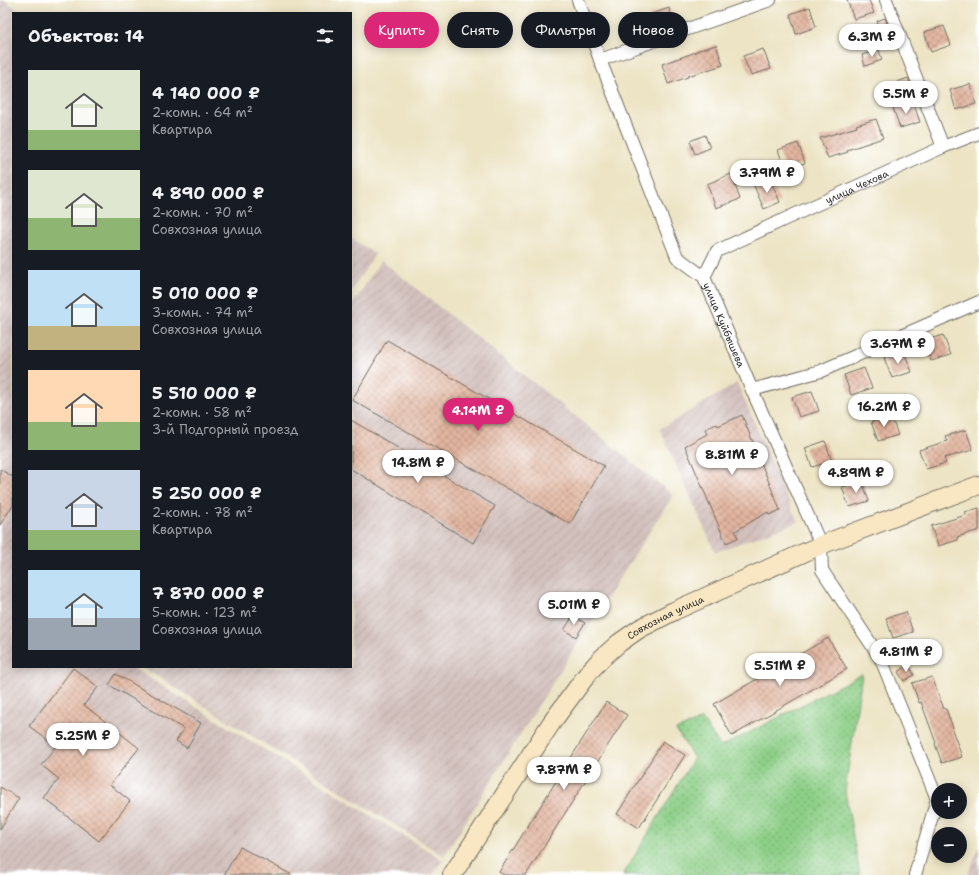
<!DOCTYPE html>
<html lang="ru">
<meta charset="utf-8">
<style>
body{margin:0;font-family:"Shantell Sans",sans-serif;background:#242831;color:#f1f3f6;height:100vh;display:flex;flex-direction:column;font-size:15px;white-space:nowrap}
*{box-sizing:border-box;margin:0}
p{font-size:13px;color:#9ea1a6}
.icon{flex:none;width:22px;height:22px;fill:none;stroke:currentColor;stroke-width:2;stroke-linecap:round;stroke-linejoin:round}
.map{position:relative;flex:1;overflow:hidden}
.drawer{position:absolute;left:12px;top:12px;width:340px;height:656px;display:flex;flex-direction:column;background:#171b24;border-radius:0px;box-shadow:0 2px 10px #0003}
.drawer>*{flex:none}
.hud{position:absolute;left:364px;top:12px;width:380px;height:36px;display:flex;gap:8px}
.tools{position:absolute;left:931px;top:783px;display:grid;gap:8px}
.tools a{display:grid;place-items:center;width:36px;height:36px;border-radius:50%;background:#171b24;box-shadow:0 2px 10px #0003;font-size:20px}
.price{position:absolute;translate:-50% -34px;padding:0 9px;border-radius:14px;background:#fff;color:#222;font-size:13px;line-height:26px;filter:drop-shadow(0 1px 2px #0008)}
.price::after{content:'';position:absolute;left:50%;top:24px;width:12px;height:9px;margin-left:-6px;background:inherit;clip-path:polygon(0 0,100% 0,50% 100%)}
.price.active{background:#db2777;color:#fff}
ul{padding:0;list-style:none}
li{display:flex;align-items:center;gap:12px;height:100px;padding:0 16px}
li span{display:grid;place-items:center;flex:none;width:112px;height:80px;border-radius:0px;color:#555}
li>.icon{margin-inline-start:auto}
span .icon{width:48px;height:48px;fill:#fffc;stroke-width:1}
li b{font-size:17px}
h2{display:flex;justify-content:space-between;align-items:center;height:48px;padding:0 16px;font-size:17px}
.tag{padding:0 14px;border-radius:18px;background:#171b24;box-shadow:0 2px 10px #0003;font-size:14px;line-height:36px}
.tag.active{background:#db2777;color:#fff}
.map>svg:first-child{display:block}
.industrial{fill:url(#industrial-furrows)}
.grass{fill:url(#grass-dots);stroke:#5c7d59}
.building{fill:url(#building-cross-hatch)}
.lines{fill:none;stroke-linecap:round;stroke-linejoin:round}
.street-casing{stroke:#6f6c61;stroke-width:14}
.secondary-casing{stroke:#6f6c61;stroke-width:20}
.street{stroke:#fff;stroke-width:12}
.secondary{stroke:#f9e7c3;stroke-width:18}
.labels{text-anchor:middle;dominant-baseline:central;stroke-width:3;stroke-linejoin:round;paint-order:stroke}
.street-label{font-size:10px;fill:#2b2b2b;stroke:#fff}
</style>
<div class="map">
<svg width="979" height="875" viewBox="0 0 979 875">
<defs>
<pattern id="industrial-furrows" width="10" height="10" patternUnits="userSpaceOnUse"><rect width="10" height="10" fill="#d1c0bc"/><path d="M-1 1l2-2M0 10L10 0M9 11l2-2" fill="none" stroke="#b4a5a2"/></pattern>
<pattern id="grass-dots" width="8" height="8" patternUnits="userSpaceOnUse"><rect width="8" height="8" fill="#8dcf87"/><path d="M2 2h.1M6 6h.1" fill="none" stroke="#73a86f" stroke-width="1.8" stroke-linecap="round"/></pattern>
<pattern id="building-cross-hatch" width="8" height="8" patternUnits="userSpaceOnUse"><rect width="8" height="8" fill="#e2b59f"/><path d="M0 0l8 8M0 8l8-8" fill="none" stroke="#b79382"/></pattern>
</defs>
<rect width="100%" height="100%" fill="#fff"/>
<filter id="ink" filterUnits="userSpaceOnUse"><feTurbulence type="fractalNoise" baseFrequency=".025" numOctaves="2"/><feDisplacementMap in="SourceGraphic" scale="8" xChannelSelector="R" yChannelSelector="G"/><feConvolveMatrix kernelMatrix="1 2 1 2 8 2 1 2 1" color-interpolation-filters="sRGB"/></filter>
<filter id="wash" filterUnits="userSpaceOnUse"><feTurbulence type="fractalNoise" baseFrequency=".012" numOctaves="4" result="noise"/><feDisplacementMap in="SourceGraphic" scale="16" xChannelSelector="R" yChannelSelector="G"/><feGaussianBlur stdDeviation="0.9" result="paint"/><feColorMatrix in="noise" values="0 0 0 0 0 0 0 0 0 0 0 0 0 0 0 0 0 1.4 0 .05"/><feComposite in="paint" operator="in"/></filter>
<g filter="url(#wash)">
<rect width="100%" height="100%" fill="#ede4c5"/>
<path class="industrial" d="M 0,0 L 4,0 L 23,13 L 13,13 L 13,667 L 131,667 L 443,860 L 433,875 L 0,875 Z
M 351,238 L 375,254 L 351,291 Z
M 381,260 L 673,495 L 567,660 L 444,856 L 142,667 L 351,667 L 351,307 Z
M 737,383 L 798,522 L 715,552 L 660,429 Z
M 979,846 L 979,875 L 968,875 Z"/>
<path class="grass" d="M 862,674 L 845,791 L 860,875 L 623,875 L 694,758 L 676,730 L 702,719 L 721,747 Z"/>
<g id="blocks">
<path class="building" d="M 847,0 L 869,0 L 874,13 L 854,19 Z
M 810,7 L 816,27 L 796,34 L 790,14 Z
M 669,8 L 675,26 L 655,33 L 649,15 Z
M 885,18 L 892,36 L 885,39 L 877,21 Z
M 944,26 L 951,45 L 931,52 L 924,32 Z
M 716,45 L 723,65 L 688,76 L 688,77 L 668,84 L 662,64 L 696,52 L 696,51 Z
M 763,49 L 771,69 L 751,75 L 743,56 Z
M 879,50 L 882,60 L 865,66 L 862,55 Z
M 908,78 L 915,95 L 903,99 L 897,82 Z
M 970,84 L 976,104 L 956,110 L 950,90 Z
M 913,102 L 920,122 L 900,128 L 893,108 Z
M 876,119 L 883,138 L 847,150 L 848,152 L 828,158 L 820,138 L 857,127 L 856,125 Z
M 705,135 L 710,148 L 695,154 L 690,141 Z
M 798,143 L 805,163 L 785,169 L 778,150 Z
M 731,174 L 740,199 L 716,208 L 707,184 Z
M 770,179 L 780,202 L 764,209 L 754,186 Z
M 943,335 L 951,355 L 931,361 L 923,341 Z
M 387,340 L 604,466 L 570,524 L 352,400 Z
M 904,352 L 912,372 L 892,378 L 884,358 Z
M 864,368 L 872,388 L 851,395 L 844,375 Z
M 812,391 L 819,411 L 799,417 L 792,397 Z
M 742,415 L 780,510 L 769,515 L 768,512 L 735,531 L 738,538 L 726,543 L 685,446 L 707,434 L 705,429 L 717,424 L 718,426 Z
M 891,416 L 898,435 L 878,441 L 871,422 Z
M 351,420 L 495,506 L 473,543 L 351,469 Z
M 966,430 L 973,450 L 944,458 L 946,463 L 926,469 L 919,450 L 947,441 L 945,436 Z
M 825,441 L 832,461 L 812,467 L 805,448 Z
M 0,469 L 13,477 L 13,505 L 0,525 Z
M 862,481 L 869,501 L 849,507 L 842,487 Z
M 979,508 L 979,530 L 957,537 L 958,540 L 938,546 L 931,526 L 966,515 L 965,512 Z
M 906,612 L 913,632 L 893,638 L 886,618 Z
M 573,616 L 585,623 L 576,637 L 564,630 Z
M 828,638 L 847,669 L 732,736 L 714,704 Z
M 909,665 L 914,675 L 904,681 L 898,672 Z
M 73,668 L 98,687 L 84,705 L 139,748 L 110,785 L 130,801 L 99,841 L 44,798 L 59,779 L 41,765 L 56,746 L 29,726 Z
M 116,674 L 201,723 L 187,748 L 176,741 L 184,729 L 109,685 Z
M 932,677 L 944,709 L 946,709 L 953,728 L 952,729 L 962,757 L 942,763 L 935,744 L 936,743 L 921,702 L 919,703 L 912,683 Z
M 606,702 L 627,715 L 526,875 L 504,875 L 499,872 Z
M 663,741 L 685,755 L 639,828 L 617,814 Z
M 0,787 L 19,798 L 0,829 Z
M 240,847 L 292,875 L 224,875 Z"/>
</g>
</g>
<g filter="url(#ink)">
<use href="#blocks" fill-opacity="0" stroke="#6f6c61" stroke-width="1"/>
<g class="lines">
<g class="street-casing">
<g id="street">
<path id="s1" d="M 578,0 L 600,60 L 677,257 L 704,277 L 752,390 L 821,545 L 822,570 L 881,659 L 937,799 L 915,875"/>
<path d="M 886,0 L 943,147"/>
<path d="M 600,60 L 770,0"/>
<path id="s2" d="M 704,277 L 717,251 L 783,220 L 943,147 L 979,133"/>
<path d="M 752,390 L 821,371 L 979,302"/>
</g>
</g>
<g class="secondary-casing">
<g id="secondary">
<path id="s3" d="M 452,875 L 552,722 L 589,672 L 602,658 L 619,643 L 639,629 L 674,611 L 821,545 L 979,485"/>
</g>
</g>
<use href="#street" class="street"/>
<use href="#secondary" class="secondary"/>
</g>
</g>
<g class="labels">
<g class="street-label">
<text stroke="none"><textPath href="#s2" startOffset="183">улица Чехова</textPath></text>
<text stroke="none"><textPath href="#s1" startOffset="361">улица Куйбышева</textPath></text>
<text stroke="none"><textPath href="#s3" startOffset="340">Совхозная улица</textPath></text>
</g>
</g>
</svg>
<div class="tools">
<a>+</a>
<a>−</a>
</div>
<b class="price" style="left:872px;top:58px">6.3M ₽</b>
<b class="price" style="left:906px;top:115px">5.5M ₽</b>
<b class="price" style="left:767px;top:194px">3.79M ₽</b>
<b class="price" style="left:898px;top:365px">3.67M ₽</b>
<b class="price" style="left:884px;top:428px">16.2M ₽</b>
<b class="price active" style="left:478px;top:432px">4.14M ₽</b>
<b class="price" style="left:732px;top:476px">8.81M ₽</b>
<b class="price" style="left:418px;top:484px">14.8M ₽</b>
<b class="price" style="left:856px;top:494px">4.89M ₽</b>
<b class="price" style="left:574px;top:626px">5.01M ₽</b>
<b class="price" style="left:906px;top:673px">4.81M ₽</b>
<b class="price" style="left:780px;top:687px">5.51M ₽</b>
<b class="price" style="left:83px;top:757px">5.25M ₽</b>
<b class="price" style="left:564px;top:791px">7.87M ₽</b>
<div class="hud">
<a class="tag active">Купить</a>
<a class="tag">Снять</a>
<a class="tag">Фильтры</a>
<a class="tag">Новое</a>
</div>
<section class="drawer">
<h2>Объектов: 14<svg class="icon" aria-label="filters" viewBox="0 0 24 24"><path d="M4 7h16M4 17h16"/><circle cx="9" cy="7" r="2"/><circle cx="15" cy="17" r="2"/></svg></h2>
<ul>
<li><span style="background:linear-gradient(#dfe7d0 75%,#8fb573 0)"><svg class="icon" aria-label="home" viewBox="0 0 24 24"><path d="M3 11l9-7 9 7M6 9v11h12V9"/></svg></span><div><b>4 140 000 ₽</b><p>2-комн. · 64 m²</p><p>Квартира</p></div></li>
<li><span style="background:linear-gradient(#dfe7d0 60%,#8fb573 0)"><svg class="icon" aria-label="home" viewBox="0 0 24 24"><path d="M3 11l9-7 9 7M6 9v11h12V9"/></svg></span><div><b>4 890 000 ₽</b><p>2-комн. · 70 m²</p><p>Совхозная улица</p></div></li>
<li><span style="background:linear-gradient(#bfe0f5 70%,#c2b280 0)"><svg class="icon" aria-label="home" viewBox="0 0 24 24"><path d="M3 11l9-7 9 7M6 9v11h12V9"/></svg></span><div><b>5 010 000 ₽</b><p>3-комн. · 74 m²</p><p>Совхозная улица</p></div></li>
<li><span style="background:linear-gradient(#ffd9b3 65%,#8fb573 0)"><svg class="icon" aria-label="home" viewBox="0 0 24 24"><path d="M3 11l9-7 9 7M6 9v11h12V9"/></svg></span><div><b>5 510 000 ₽</b><p>2-комн. · 58 m²</p><p>3-й Подгорный проезд</p></div></li>
<li><span style="background:linear-gradient(#c9d6e8 75%,#8fb573 0)"><svg class="icon" aria-label="home" viewBox="0 0 24 24"><path d="M3 11l9-7 9 7M6 9v11h12V9"/></svg></span><div><b>5 250 000 ₽</b><p>2-комн. · 78 m²</p><p>Квартира</p></div></li>
<li><span style="background:linear-gradient(#bfe0f5 60%,#9aa5b1 0)"><svg class="icon" aria-label="home" viewBox="0 0 24 24"><path d="M3 11l9-7 9 7M6 9v11h12V9"/></svg></span><div><b>7 870 000 ₽</b><p>5-комн. · 123 m²</p><p>Совхозная улица</p></div></li>
</ul>
</section>
</div>
